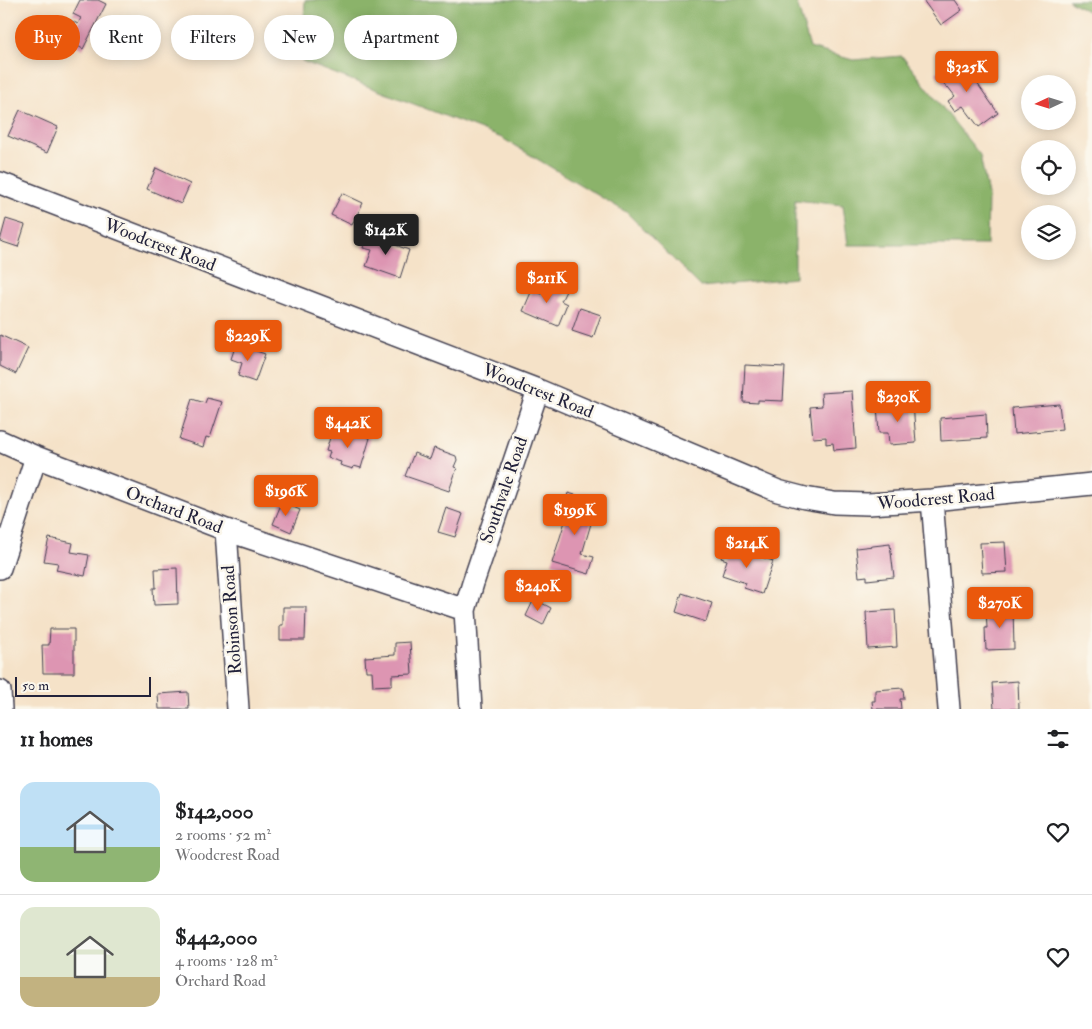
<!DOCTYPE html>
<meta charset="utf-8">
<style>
body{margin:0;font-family:"IM FELL Double Pica",serif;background:#f2f2f2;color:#202124;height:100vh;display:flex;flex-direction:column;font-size:19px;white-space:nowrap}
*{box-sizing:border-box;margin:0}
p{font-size:16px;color:#757577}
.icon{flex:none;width:28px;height:28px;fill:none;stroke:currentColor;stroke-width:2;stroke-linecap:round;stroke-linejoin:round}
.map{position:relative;height:709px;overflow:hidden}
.drawer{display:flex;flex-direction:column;background:#fff;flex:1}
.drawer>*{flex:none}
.guide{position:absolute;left:15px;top:15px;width:500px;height:45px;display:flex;gap:10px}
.needle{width:32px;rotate:266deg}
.controls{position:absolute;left:1021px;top:75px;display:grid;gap:10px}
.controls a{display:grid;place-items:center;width:55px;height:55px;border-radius:50%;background:#fff;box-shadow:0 2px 12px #0003;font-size:25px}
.scale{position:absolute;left:15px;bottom:12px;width:136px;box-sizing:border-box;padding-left:5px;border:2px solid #22223b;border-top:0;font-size:14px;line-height:18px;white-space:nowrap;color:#22223b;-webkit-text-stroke:4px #fbf7ec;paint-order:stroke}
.price{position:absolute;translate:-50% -42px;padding:0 11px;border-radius:5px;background:#ea580c;color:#fff;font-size:16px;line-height:32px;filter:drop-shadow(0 1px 2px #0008)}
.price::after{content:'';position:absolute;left:50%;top:30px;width:15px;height:11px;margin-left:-8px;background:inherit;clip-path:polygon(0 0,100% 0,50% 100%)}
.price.on{background:#222;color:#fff}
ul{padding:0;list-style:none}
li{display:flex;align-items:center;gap:15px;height:125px;padding:0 20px}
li+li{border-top:1px solid #e0e0e0}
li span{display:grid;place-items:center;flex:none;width:140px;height:100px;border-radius:15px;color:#555}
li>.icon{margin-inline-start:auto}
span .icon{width:60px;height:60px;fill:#fffc;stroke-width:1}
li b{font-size:21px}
h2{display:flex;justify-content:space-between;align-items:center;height:60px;padding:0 20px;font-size:21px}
.chip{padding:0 18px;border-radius:22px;background:#fff;box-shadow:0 2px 12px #0003;font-size:18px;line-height:45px}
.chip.on{background:#ea580c;color:#fff}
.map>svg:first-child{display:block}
.forest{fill:#8bb36a;stroke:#566a52}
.building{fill:#dd95b2}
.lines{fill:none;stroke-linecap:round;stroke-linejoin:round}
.street-casing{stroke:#423f50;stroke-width:24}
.street{stroke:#fff;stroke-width:21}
.labels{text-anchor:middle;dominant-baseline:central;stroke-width:5;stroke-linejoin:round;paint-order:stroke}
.street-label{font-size:18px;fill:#22223b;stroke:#fbf7ec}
</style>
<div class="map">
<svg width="1092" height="709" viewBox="0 0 1092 709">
<rect width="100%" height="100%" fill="#fbf7ec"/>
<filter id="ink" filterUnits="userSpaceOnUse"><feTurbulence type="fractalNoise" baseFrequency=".02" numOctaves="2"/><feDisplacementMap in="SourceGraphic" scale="10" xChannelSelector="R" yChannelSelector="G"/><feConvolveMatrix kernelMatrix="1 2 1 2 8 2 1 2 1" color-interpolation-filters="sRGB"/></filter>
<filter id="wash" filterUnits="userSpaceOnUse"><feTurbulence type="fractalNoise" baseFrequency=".0096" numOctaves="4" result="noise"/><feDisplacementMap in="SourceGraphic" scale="20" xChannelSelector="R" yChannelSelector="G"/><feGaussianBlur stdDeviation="1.12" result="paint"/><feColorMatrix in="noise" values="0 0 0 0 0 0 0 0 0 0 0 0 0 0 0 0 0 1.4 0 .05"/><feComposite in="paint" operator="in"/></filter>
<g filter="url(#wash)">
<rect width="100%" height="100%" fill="#f5e2c8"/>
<path class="forest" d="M 305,0 L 796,0 L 810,48 L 853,60 L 902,56 L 980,155 L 988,195 L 987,245 L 848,245 L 843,205 L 795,200 L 795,278 L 701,287 L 626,212 L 502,138 L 302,61 Z
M 1068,0 L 1092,0 L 1092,14 Z"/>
<g id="blocks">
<path class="building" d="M 80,0 L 98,0 L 106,4 L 83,49 L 61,37 L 70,20 L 78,24 L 81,18 L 73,14 Z
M 923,0 L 955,0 L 962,10 L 941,25 Z
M 958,57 L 969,73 L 966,76 L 968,79 L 972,76 L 998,113 L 979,127 L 963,106 L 955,111 L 948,101 L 955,96 L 948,87 L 947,88 L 936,73 Z
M 20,110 L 58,127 L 47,153 L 8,136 Z
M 156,168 L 190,184 L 181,204 L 147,189 Z
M 342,193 L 363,203 L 352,225 L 331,215 Z
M 6,219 L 25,225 L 18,247 L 0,241 Z
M 369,232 L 379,236 L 379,239 L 409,250 L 400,278 L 366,266 L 372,250 L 363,248 Z
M 546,283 L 566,291 L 561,301 L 567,304 L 558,326 L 523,311 L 532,290 L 542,294 Z
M 580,308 L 601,315 L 593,338 L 572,331 Z
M 0,335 L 28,348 L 16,374 L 0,366 Z
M 236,344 L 265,354 L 255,382 L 238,376 L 242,363 L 231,359 Z
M 745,365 L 785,367 L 783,401 L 758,400 L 758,403 L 743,402 Z
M 852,391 L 856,448 L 834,450 L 833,443 L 826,444 L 826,437 L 813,438 L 810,407 L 822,406 L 821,393 Z
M 207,398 L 222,402 L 210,438 L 206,437 L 203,447 L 179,439 L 192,399 L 205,403 Z
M 913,403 L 916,443 L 889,445 L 888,433 L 879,433 L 877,406 Z
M 1059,404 L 1062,429 L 1014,434 L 1012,408 Z
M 986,414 L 987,438 L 941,441 L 940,418 Z
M 332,431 L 348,436 L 349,431 L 370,438 L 361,468 L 354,466 L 353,469 L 340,465 L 341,462 L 328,458 L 330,452 L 326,451 Z
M 434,448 L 456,456 L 457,460 L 454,467 L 457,468 L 449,491 L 405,476 L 414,453 L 430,459 Z
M 568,493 L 586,498 L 583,506 L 595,510 L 582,554 L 594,557 L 589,574 L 552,563 L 567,515 L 562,513 Z
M 282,502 L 300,510 L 291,532 L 273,524 Z
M 446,508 L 463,514 L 455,537 L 438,532 Z
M 49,538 L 73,543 L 71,552 L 89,555 L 85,576 L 56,570 L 58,563 L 44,561 Z
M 1005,542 L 1007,572 L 982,573 L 980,543 Z
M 890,544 L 894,577 L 867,580 L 867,576 L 859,577 L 856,548 Z
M 732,547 L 773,561 L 762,594 L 744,588 L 746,583 L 722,575 L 727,560 L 721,558 L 724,549 L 730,551 Z
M 177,568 L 178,604 L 154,605 L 153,588 L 156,588 L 155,569 Z
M 682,593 L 712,603 L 706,622 L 676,612 Z
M 534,599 L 551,608 L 543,625 L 526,616 Z
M 283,607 L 306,607 L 305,640 L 280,640 L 280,625 L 283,625 Z
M 1013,607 L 1014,649 L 986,650 L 985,628 L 987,628 L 986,608 Z
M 895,610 L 897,647 L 868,649 L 866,612 Z
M 50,629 L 74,629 L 74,673 L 43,673 L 42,645 L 49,645 Z
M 410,642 L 412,674 L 392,675 L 392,685 L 373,686 L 372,671 L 366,671 L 365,657 L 395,655 L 395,643 Z
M 1018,681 L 1019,709 L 994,709 L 992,683 Z
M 903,688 L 904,699 L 900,699 L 901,709 L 873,709 L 872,701 L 875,701 L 875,690 Z
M 188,692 L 189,709 L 159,709 L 158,694 Z"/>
</g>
</g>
<g filter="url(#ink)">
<use href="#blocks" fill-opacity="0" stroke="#423f50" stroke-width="1"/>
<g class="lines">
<g class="street-casing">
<path id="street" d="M 0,183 L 538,390 L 778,491 L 805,498 L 834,503 L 868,504 L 932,500 L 1092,484
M 0,441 L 36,457 L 226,530 L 465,610
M 932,500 L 949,709
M 226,530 L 238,709
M 0,568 L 36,457
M 0,691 L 1,709
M 471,709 L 465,610 L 473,583 L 538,390"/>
</g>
<use href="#street" class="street"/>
</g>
</g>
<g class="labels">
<g class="street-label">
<text transform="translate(160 245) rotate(21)">Woodcrest Road</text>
<text transform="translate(538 391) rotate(22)">Woodcrest Road</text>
<text transform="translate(504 490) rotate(-71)">Southvale Road</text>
<text transform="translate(936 499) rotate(-5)">Woodcrest Road</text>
<text transform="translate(174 510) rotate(21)">Orchard Road</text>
<text transform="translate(232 620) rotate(-94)">Robinson Road</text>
</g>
</g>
</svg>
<div class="controls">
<a><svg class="needle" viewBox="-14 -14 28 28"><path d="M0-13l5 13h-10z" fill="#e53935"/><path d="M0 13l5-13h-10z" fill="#757577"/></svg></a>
<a><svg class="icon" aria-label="locate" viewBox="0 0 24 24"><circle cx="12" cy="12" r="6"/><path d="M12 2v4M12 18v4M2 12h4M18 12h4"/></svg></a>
<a><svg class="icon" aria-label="layers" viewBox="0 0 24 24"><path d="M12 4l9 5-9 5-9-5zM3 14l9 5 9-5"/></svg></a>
</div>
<div class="scale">50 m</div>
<b class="price" style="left:967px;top:93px">$325K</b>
<b class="price on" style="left:386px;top:256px">$142K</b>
<b class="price" style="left:547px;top:304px">$211K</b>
<b class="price" style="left:248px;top:362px">$229K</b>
<b class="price" style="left:898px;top:423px">$230K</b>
<b class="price" style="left:348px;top:449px">$442K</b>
<b class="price" style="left:286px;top:517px">$196K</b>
<b class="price" style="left:575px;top:536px">$199K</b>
<b class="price" style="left:747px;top:569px">$214K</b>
<b class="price" style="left:538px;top:612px">$240K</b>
<b class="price" style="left:1000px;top:629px">$270K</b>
<div class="guide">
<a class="chip on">Buy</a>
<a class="chip">Rent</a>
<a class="chip">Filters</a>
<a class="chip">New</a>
<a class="chip">Apartment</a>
</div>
</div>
<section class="drawer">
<h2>11 homes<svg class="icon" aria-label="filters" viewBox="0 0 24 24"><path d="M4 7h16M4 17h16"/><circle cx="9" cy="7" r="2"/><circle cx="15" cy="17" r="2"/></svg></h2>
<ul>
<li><span style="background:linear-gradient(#bfe0f5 65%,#8fb573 0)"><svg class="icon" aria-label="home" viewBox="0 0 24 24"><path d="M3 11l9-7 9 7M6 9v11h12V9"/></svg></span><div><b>$142,000</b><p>2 rooms · 52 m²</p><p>Woodcrest Road</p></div><svg class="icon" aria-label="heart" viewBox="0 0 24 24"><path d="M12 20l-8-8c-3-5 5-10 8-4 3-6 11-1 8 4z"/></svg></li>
<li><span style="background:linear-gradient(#dfe7d0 70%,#c2b280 0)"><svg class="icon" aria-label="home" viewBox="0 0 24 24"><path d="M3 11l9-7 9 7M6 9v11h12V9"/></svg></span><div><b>$442,000</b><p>4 rooms · 128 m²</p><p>Orchard Road</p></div><svg class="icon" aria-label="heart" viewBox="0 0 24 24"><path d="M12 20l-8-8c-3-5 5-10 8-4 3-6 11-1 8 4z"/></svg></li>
</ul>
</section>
